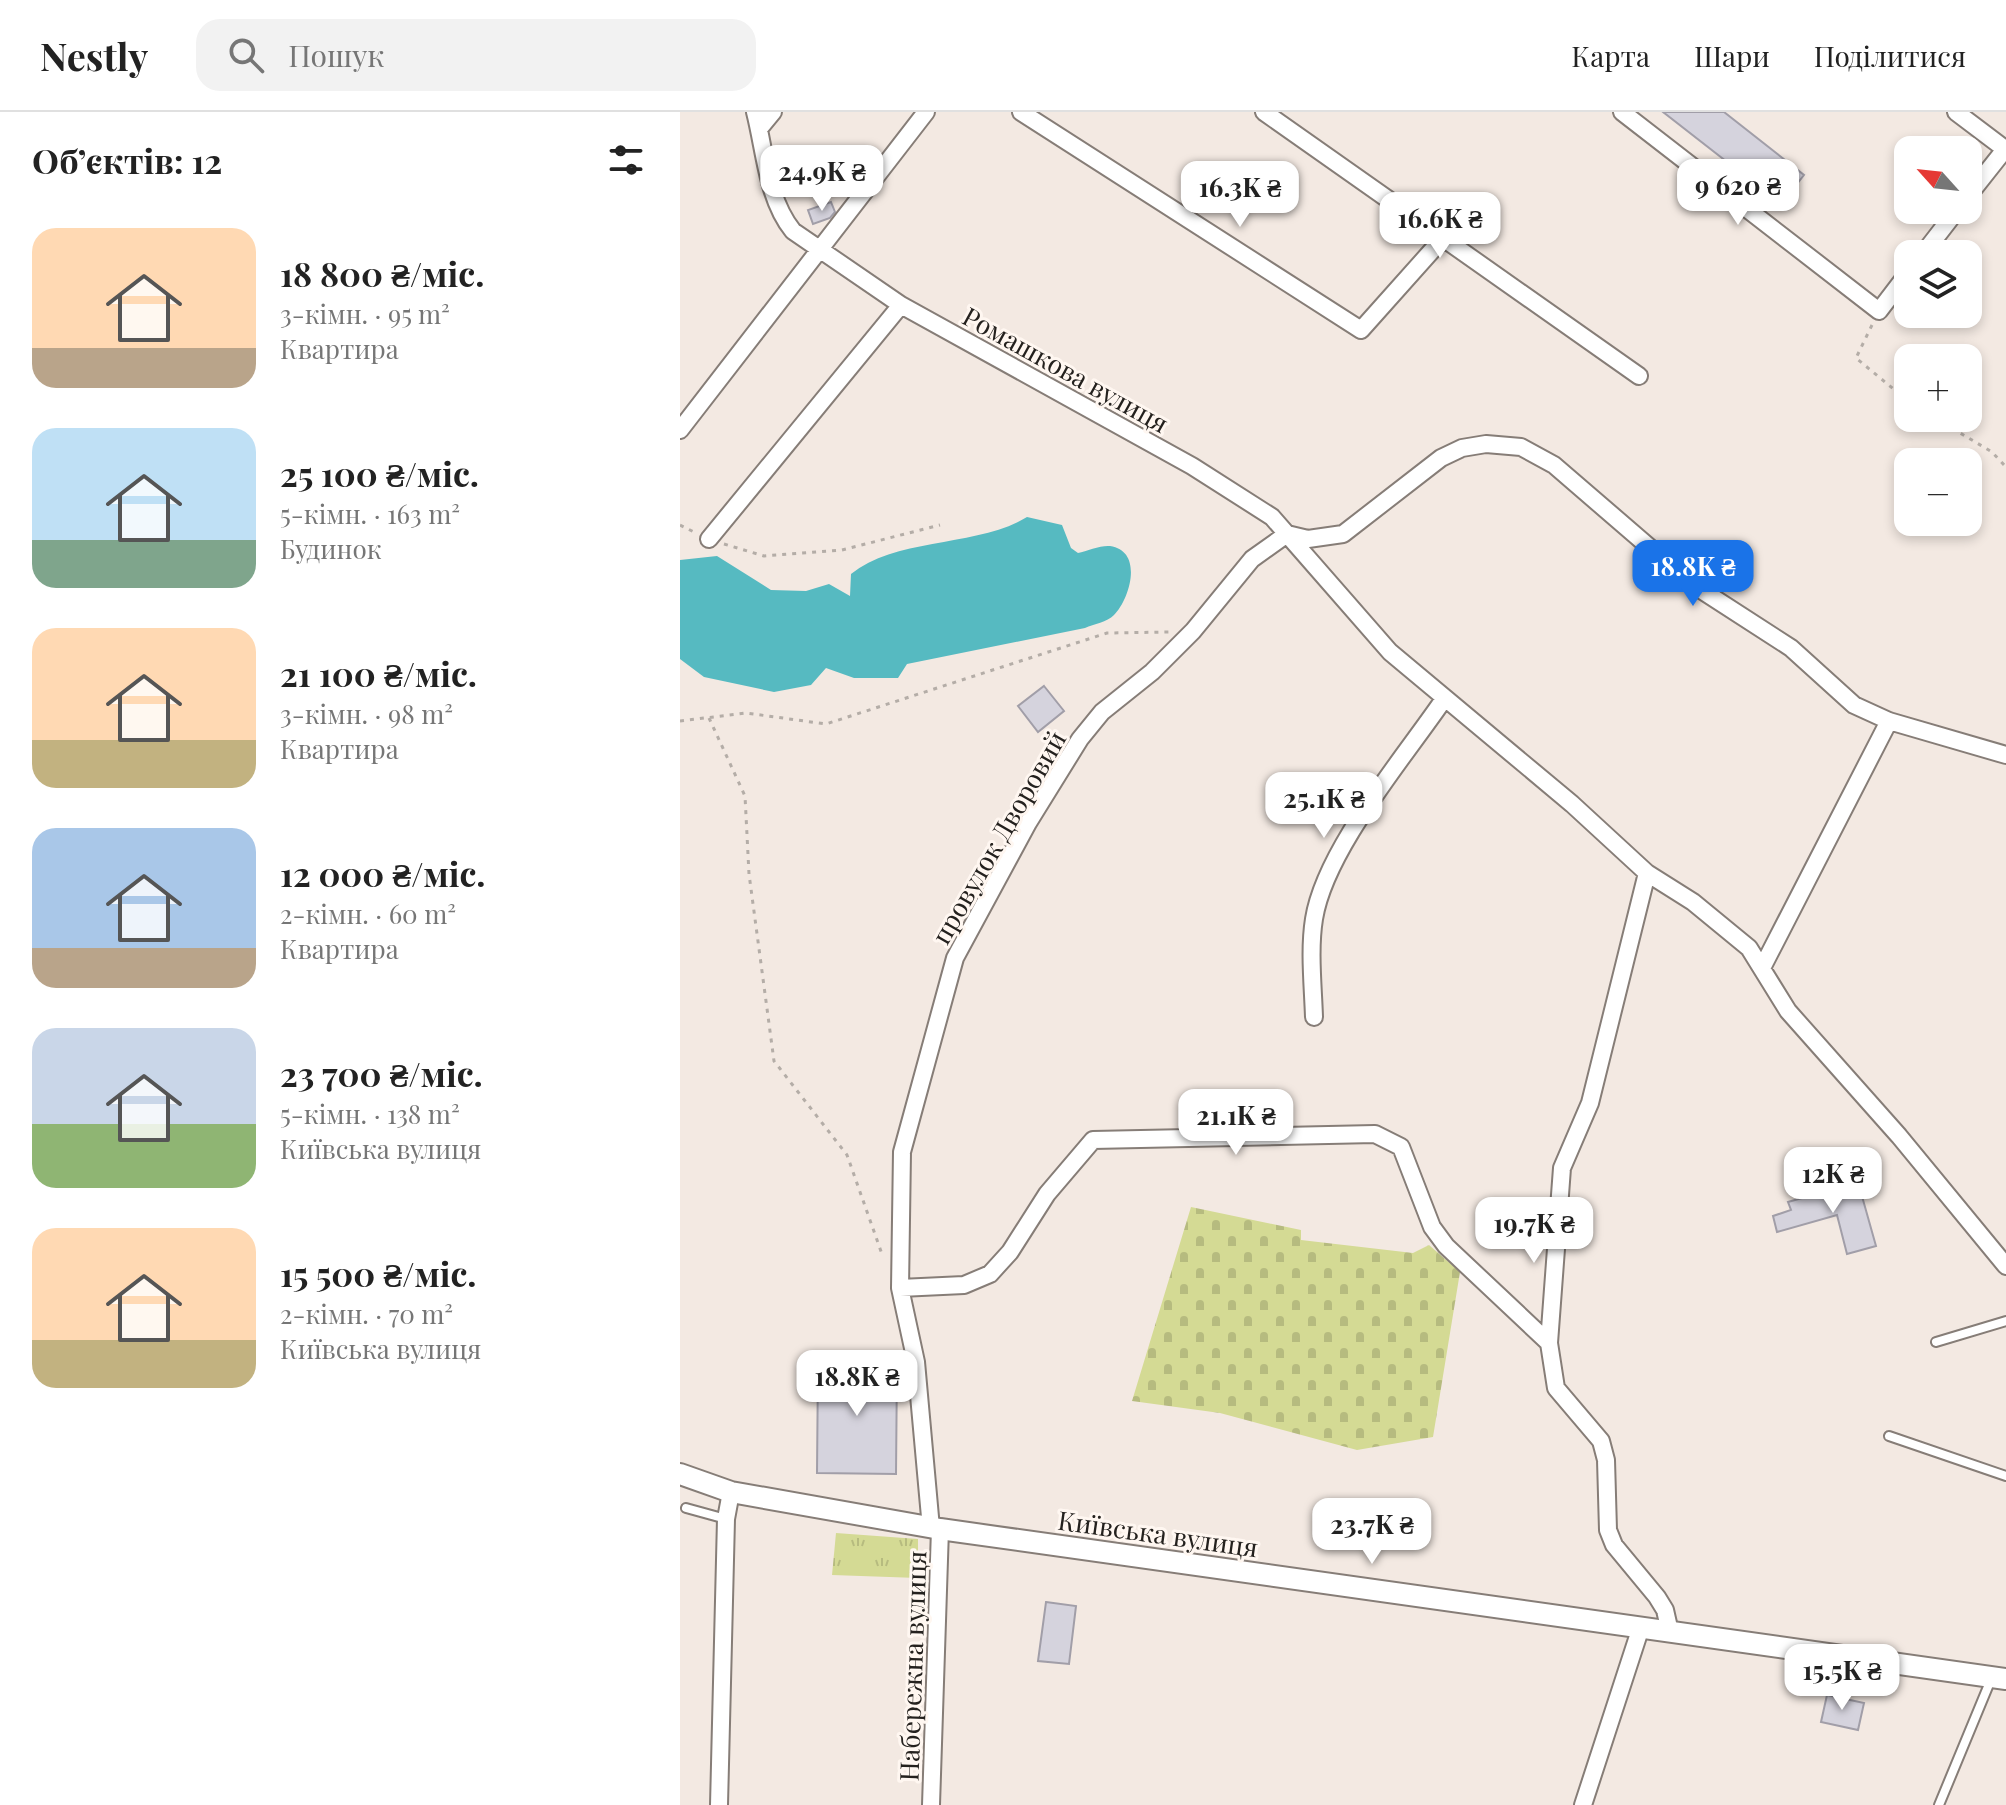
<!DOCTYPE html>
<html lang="uk">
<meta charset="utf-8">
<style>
body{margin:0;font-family:"Playfair Display",serif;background:#f2f2f2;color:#222;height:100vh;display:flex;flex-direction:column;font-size:30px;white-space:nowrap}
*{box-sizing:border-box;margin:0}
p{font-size:26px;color:#767676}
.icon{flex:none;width:44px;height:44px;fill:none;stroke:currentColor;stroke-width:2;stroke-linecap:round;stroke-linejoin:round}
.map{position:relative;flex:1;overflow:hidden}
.sheet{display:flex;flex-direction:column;background:#fff;width:680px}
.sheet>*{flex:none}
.needle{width:52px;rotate:297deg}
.controls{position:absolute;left:1214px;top:24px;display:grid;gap:16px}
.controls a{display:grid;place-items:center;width:88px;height:88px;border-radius:16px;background:#fff;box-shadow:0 4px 12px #0003;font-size:40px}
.price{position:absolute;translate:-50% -68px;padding:0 18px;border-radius:16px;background:#fff;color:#222;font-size:26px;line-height:52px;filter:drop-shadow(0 2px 4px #0008)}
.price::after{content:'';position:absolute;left:50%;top:48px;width:24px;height:18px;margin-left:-12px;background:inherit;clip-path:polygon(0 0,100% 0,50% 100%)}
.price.on{background:#1a73e8;color:#fff}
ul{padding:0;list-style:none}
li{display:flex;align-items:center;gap:24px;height:200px;padding:0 32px}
li span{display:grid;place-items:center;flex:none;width:224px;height:160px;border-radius:24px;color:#555}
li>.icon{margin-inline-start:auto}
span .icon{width:96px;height:96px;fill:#fffc;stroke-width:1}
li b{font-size:34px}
h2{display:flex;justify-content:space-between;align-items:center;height:96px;padding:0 32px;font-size:34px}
header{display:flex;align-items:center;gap:48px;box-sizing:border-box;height:112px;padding:0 40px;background:#fff;border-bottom:2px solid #e0e0e0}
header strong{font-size:38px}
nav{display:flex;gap:44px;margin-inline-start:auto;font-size:28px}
.search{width:560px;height:72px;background:#f2f2f2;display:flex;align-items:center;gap:20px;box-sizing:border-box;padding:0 28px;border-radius:24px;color:#767676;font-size:30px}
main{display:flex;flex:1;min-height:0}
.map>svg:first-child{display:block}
.cemetery{fill:url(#cemetery-stones)}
.park{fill:url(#park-tufts)}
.water{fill:#56bac1}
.building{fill:#d5d3dd;stroke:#a19ea8;stroke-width:2}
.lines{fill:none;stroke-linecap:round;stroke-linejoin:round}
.service-casing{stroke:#867d77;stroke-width:12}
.minor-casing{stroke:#867d77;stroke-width:20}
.tertiary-casing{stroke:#867d77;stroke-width:24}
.path{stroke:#b4ada7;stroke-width:3;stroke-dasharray:4 6;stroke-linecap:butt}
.service{stroke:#fff;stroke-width:8}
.minor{stroke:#fff;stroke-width:16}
.tertiary{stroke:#fff;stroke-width:20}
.labels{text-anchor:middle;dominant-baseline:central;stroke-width:6;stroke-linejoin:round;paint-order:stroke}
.street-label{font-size:26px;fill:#24211e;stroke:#fff7f1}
</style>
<header>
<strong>Nestly</strong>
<div class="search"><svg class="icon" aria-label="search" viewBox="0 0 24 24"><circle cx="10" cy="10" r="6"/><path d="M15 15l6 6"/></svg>Пошук</div>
<nav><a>Карта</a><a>Шари</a><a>Поділитися</a></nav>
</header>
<main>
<section class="sheet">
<h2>Об’єктів: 12<svg class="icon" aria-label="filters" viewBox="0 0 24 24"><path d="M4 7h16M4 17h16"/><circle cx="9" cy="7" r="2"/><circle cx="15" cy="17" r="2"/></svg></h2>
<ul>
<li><span style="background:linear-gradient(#ffd9b3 75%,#b9a48a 0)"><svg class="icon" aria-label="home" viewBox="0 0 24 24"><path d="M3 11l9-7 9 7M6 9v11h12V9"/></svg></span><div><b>18 800 ₴/міс.</b><p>3-кімн. · 95 m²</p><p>Квартира</p></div></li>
<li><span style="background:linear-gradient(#bfe0f5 70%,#7fa58c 0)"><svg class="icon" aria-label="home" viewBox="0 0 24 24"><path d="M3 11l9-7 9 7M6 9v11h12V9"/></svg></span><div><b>25 100 ₴/міс.</b><p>5-кімн. · 163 m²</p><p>Будинок</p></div></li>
<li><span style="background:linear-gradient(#ffd9b3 70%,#c2b280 0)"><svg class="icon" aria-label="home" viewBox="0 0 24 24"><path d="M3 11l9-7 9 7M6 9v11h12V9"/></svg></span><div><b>21 100 ₴/міс.</b><p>3-кімн. · 98 m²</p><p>Квартира</p></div></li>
<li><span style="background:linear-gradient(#a9c7e8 75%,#b9a48a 0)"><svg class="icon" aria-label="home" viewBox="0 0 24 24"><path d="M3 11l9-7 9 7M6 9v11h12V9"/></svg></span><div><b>12 000 ₴/міс.</b><p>2-кімн. · 60 m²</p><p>Квартира</p></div></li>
<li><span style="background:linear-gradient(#c9d6e8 60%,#8fb573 0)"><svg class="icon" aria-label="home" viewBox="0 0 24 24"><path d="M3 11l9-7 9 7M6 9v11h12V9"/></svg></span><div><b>23 700 ₴/міс.</b><p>5-кімн. · 138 m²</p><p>Київська вулиця</p></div></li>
<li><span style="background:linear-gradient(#ffd9b3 70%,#c2b280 0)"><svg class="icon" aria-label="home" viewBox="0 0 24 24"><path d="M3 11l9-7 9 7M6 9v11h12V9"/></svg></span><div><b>15 500 ₴/міс.</b><p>2-кімн. · 70 m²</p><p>Київська вулиця</p></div></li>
</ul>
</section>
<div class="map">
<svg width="1326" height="1693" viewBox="0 0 1326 1693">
<defs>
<pattern id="cemetery-stones" width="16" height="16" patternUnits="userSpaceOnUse" patternTransform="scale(2)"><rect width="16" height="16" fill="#d4da94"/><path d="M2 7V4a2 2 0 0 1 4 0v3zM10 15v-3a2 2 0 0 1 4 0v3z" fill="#b6bb7f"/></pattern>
<pattern id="park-tufts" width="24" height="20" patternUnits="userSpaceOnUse" patternTransform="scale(2)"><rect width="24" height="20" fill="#d4da94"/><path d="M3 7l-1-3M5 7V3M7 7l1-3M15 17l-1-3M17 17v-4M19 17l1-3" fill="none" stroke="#b6bb7f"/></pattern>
</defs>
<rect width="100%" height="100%" fill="#f3e9e2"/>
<path class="cemetery" d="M 511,1095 L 621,1118 L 621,1128 L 733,1141 L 749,1133 L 780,1160 L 753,1325 L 677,1338 L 540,1301 L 452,1289 Z"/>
<path class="park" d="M 156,1421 L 238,1427 L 238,1466 L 152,1463 Z"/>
<path class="water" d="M 347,405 L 382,413 L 391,436 L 398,441 C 407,439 421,433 430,434 C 464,439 450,487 434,503 C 427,510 414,512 405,516 L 227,552 L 218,566 L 174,566 L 146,556 L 131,573 L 94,580 L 24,565 L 0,547 L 0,448 L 37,444 L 91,478 L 126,479 L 149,472 L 170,484 L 171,462 C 217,425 299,435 347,405 Z"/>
<path class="building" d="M 983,0 L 1044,0 L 1124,63 L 1101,92 Z
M 151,90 L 155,100 L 150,106 L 133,112 L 128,98 Z
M 364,574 L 384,599 L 358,620 L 338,594 Z
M 1178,1070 L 1196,1134 L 1167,1142 L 1157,1103 L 1097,1120 L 1093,1104 L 1111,1098 L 1108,1090 Z
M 138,1251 L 217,1252 L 216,1362 L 137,1361 Z
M 366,1490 L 396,1494 L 389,1552 L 358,1549 Z
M 1147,1583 L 1184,1591 L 1178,1618 L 1141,1610 Z"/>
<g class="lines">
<g class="service-casing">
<path id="service" d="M 1256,1230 L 1326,1209
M 1209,1324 L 1326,1364
M 6,1396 L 46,1407
M 1259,1693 L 1312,1565"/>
</g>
<g class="minor-casing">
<path id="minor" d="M 75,0 C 85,39 87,87 113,119 L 221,193 L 512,354 L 592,405 L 710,540 L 892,692 L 967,761 L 1013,790 L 1069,836 L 1108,899 L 1219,1024 L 1326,1154
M 341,0 L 681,218 L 764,125
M 584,0 L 959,264
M 942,0 L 1199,199 L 1228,161
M 1276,0 L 1325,37
M 79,17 L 93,0
M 1288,84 L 1326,36
M 1243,142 L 1277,98
M 0,318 L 246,0
M 607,422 L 628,427 L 663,422 L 761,346 L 782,336 L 806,332 L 841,335 L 874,353 L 1012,472 L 1111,536 L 1174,593 L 1209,609 L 1326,643
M 29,427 L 221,193
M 967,761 L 910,991 L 882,1056 L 869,1231 L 876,1276 L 921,1329 L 926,1348 L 928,1418 L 934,1433 L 977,1485 L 985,1498 L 990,1520
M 1082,856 L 1209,609
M 634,905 C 633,874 629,838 634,807 C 645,738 723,647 764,587
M 220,1176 L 284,1173 L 310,1162 L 330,1140 L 367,1082 L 413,1028 L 695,1022 L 721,1035 L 752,1115 L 766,1134 L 869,1231
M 251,1416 L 236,1250 L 220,1176 L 222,1040 L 275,846 L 348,711 L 400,627 L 422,600 L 472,560 L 513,519 L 572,447 L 607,422
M 39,1693 L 46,1407 L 51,1380
M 251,1693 L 260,1417
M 903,1693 L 961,1515"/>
</g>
<g class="tertiary-casing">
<path id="tertiary" d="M 0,1362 L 51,1380 L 260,1417 L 1326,1567"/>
</g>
<path class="path" d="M 1192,213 L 1176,246 L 1228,289
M 1255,306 L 1312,340 L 1326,355
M 0,413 L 14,420
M 44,432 L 84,444 L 162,438 L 260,413
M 29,606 L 65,684 L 69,762 L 94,949 L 167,1043 L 203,1145
M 0,609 L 66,601 L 146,612 L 427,521 L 489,520"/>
<use href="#service" class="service"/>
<use href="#minor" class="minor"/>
<use href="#tertiary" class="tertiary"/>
</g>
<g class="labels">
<g class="street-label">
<text transform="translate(386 257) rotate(29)">Ромашкова вулиця</text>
<text transform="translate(318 725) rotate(-60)">провулок Дворовий</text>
<text transform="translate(478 1421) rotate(8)">Київська вулиця</text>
<text transform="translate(232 1554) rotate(-88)">Набережна вулиця</text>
</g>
</g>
</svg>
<div class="controls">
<a><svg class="needle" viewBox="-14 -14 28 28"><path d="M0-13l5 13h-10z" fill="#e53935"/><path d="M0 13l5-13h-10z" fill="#767676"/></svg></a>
<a><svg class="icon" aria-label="layers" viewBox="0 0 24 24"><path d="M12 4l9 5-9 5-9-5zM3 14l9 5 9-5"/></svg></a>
<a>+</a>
<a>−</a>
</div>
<b class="price" style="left:142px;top:101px">24.9K ₴</b>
<b class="price" style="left:1058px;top:115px">9 620 ₴</b>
<b class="price" style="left:560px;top:117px">16.3K ₴</b>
<b class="price" style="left:760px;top:148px">16.6K ₴</b>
<b class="price on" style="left:1013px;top:496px">18.8K ₴</b>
<b class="price" style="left:644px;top:728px">25.1K ₴</b>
<b class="price" style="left:556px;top:1045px">21.1K ₴</b>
<b class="price" style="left:1153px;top:1103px">12K ₴</b>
<b class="price" style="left:854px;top:1153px">19.7K ₴</b>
<b class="price" style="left:177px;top:1306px">18.8K ₴</b>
<b class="price" style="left:692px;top:1454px">23.7K ₴</b>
<b class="price" style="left:1162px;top:1600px">15.5K ₴</b>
</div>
</main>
